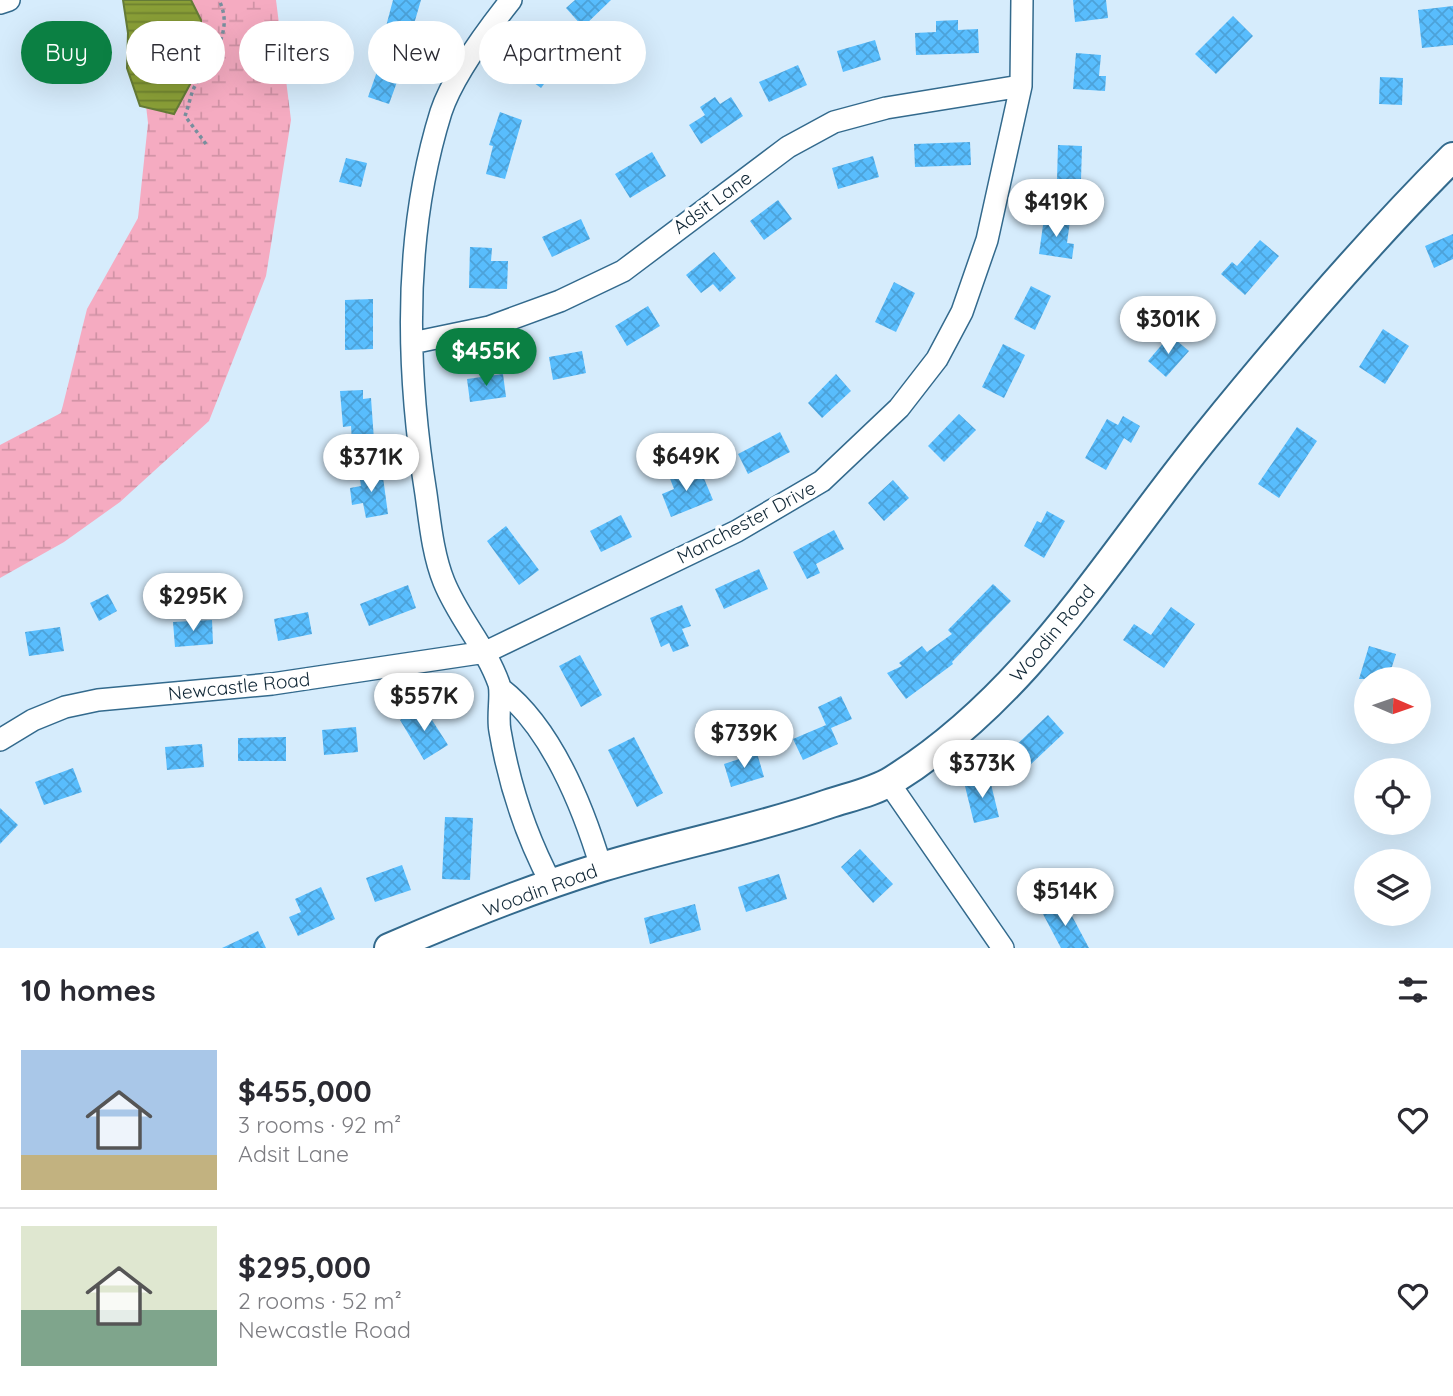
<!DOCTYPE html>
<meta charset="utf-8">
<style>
body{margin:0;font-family:Quicksand,sans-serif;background:#f7f7f7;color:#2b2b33;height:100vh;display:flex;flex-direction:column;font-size:26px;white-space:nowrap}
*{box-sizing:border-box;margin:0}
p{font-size:23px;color:#7c7c81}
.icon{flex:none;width:38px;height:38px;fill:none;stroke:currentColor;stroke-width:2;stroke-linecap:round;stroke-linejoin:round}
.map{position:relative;height:948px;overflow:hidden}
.panel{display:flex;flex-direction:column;background:#fff;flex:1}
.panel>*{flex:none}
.banner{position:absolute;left:21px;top:21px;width:700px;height:63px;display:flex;gap:14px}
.needle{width:46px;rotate:92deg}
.controls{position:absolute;left:1354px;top:667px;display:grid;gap:14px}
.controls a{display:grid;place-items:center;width:77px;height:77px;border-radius:50%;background:#fff;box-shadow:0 7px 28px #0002;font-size:35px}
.price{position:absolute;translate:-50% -60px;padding:0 16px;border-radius:24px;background:#fff;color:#222;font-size:23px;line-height:46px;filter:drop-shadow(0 2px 4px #0008)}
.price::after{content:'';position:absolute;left:50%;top:42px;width:21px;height:16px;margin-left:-10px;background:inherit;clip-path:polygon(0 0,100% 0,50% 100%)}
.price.active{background:#0b8043;color:#fff}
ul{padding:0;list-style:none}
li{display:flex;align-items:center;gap:21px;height:175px;padding:0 21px}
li+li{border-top:2px solid #e1e1e2}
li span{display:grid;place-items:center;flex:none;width:196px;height:140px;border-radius:0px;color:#555}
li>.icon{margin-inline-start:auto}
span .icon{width:84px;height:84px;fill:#fffc;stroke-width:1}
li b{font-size:30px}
h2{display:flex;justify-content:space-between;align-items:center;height:84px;padding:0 21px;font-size:30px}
.tag{padding:0 24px;border-radius:32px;background:#fff;box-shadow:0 7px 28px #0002;font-size:24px;line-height:63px}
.tag.active{background:#0b8043;color:#fff}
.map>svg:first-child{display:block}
.wetland{fill:url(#wetland-marsh)}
.water{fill:url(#water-rules);stroke:#657b37;stroke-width:2}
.building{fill:url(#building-cross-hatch)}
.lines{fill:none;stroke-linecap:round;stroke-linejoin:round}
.street-casing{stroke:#336a8d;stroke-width:24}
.secondary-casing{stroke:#336a8d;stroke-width:32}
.path{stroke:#788f9e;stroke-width:3.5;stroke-dasharray:3.5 3.5;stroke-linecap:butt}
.street{stroke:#fff;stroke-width:21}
.secondary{stroke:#fff;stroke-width:28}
.labels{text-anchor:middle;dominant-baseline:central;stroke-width:7;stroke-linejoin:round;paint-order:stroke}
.street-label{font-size:19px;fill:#102736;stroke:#fff}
</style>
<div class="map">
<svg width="1453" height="948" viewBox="0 0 1453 948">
<defs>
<pattern id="wetland-marsh" width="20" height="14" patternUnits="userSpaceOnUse" patternTransform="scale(1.75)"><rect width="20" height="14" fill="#f5abc1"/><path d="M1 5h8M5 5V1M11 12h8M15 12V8" fill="none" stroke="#d193a6"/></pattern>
<pattern id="water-rules" width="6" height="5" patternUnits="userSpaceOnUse" patternTransform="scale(1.75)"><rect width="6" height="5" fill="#8a9f37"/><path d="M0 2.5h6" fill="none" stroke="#6f822f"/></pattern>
<pattern id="building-cross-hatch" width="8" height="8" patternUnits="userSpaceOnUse" patternTransform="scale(1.75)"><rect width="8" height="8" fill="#58bdfd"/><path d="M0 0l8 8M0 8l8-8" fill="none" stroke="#4ca2d9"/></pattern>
</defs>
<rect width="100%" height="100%" fill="#d6ecfc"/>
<path class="wetland" d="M 134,0 L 276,0 L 291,120 L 266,276 L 209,421 L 120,502 L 64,542 L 0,578 L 0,445 L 61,413 L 87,309 L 138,218 L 148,123 Z"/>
<path class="water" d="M 123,0 L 191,0 L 201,20 L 201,64 L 174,114 L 140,106 L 127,68 L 128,33 Z"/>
<path class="building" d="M 393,0 L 421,0 L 409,41 L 384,34 Z
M 575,0 L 611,0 L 583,27 L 566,8 Z
M 1073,0 L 1106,0 L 1108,18 L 1075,22 Z
M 1453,6 L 1453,45 L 1422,48 L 1418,10 Z
M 1233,16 L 1253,36 L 1216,74 L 1195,54 Z
M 958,20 L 958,30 L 978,29 L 979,53 L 916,55 L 915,33 L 936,32 L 936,21 Z
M 545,35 L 568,52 L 541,88 L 519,72 Z
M 875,40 L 881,60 L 843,72 L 837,51 Z
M 1076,53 L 1101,55 L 1099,76 L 1106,76 L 1105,91 L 1073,89 Z
M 380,63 L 401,71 L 389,104 L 368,97 Z
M 798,65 L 807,85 L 769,102 L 759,82 Z
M 1380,77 L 1403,78 L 1402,105 L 1379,104 Z
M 715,97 L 720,104 L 731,97 L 743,116 L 701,144 L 689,125 L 705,115 L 700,107 Z
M 500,112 L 522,120 L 505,179 L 486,174 L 493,146 L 489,145 Z
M 970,142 L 971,165 L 915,167 L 914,144 Z
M 1058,145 L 1082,146 L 1081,180 L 1057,179 Z
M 652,152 L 666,176 L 630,198 L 615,174 Z
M 873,156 L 879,177 L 838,189 L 832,168 Z
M 346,158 L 367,163 L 361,187 L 339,182 Z
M 778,200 L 792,219 L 764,240 L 750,221 Z
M 1044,218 L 1070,221 L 1067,243 L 1074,244 L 1072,259 L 1039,254 Z
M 581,219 L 590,239 L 552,257 L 542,237 Z
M 1453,234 L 1453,259 L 1434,268 L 1425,246 Z
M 1260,240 L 1279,256 L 1245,295 L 1221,274 L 1232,262 L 1237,266 Z
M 470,247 L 492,248 L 491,261 L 508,261 L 507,289 L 469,288 Z
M 714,252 L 736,278 L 720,292 L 713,284 L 701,293 L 686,275 Z
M 894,282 L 915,293 L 896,332 L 875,322 Z
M 1031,286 L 1051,296 L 1035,330 L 1014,319 Z
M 373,299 L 373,349 L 345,350 L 345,300 Z
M 648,306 L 660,326 L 627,346 L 615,326 Z
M 1383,329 L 1409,346 L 1385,384 L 1359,367 Z
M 1170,335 L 1189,351 L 1166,377 L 1148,361 Z
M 1003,344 L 1025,355 L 1004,398 L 982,387 Z
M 582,351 L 586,373 L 553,380 L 549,357 Z
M 503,374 L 506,397 L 470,402 L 467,379 Z
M 836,374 L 851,391 L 822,418 L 808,403 Z
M 363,390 L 363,399 L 371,398 L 374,440 L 352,442 L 351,426 L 343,427 L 340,391 Z
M 959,414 L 976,430 L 944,462 L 928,446 Z
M 1123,416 L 1140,426 L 1131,443 L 1124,438 L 1106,470 L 1085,458 L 1107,419 L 1118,425 Z
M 1297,427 L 1317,441 L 1279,498 L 1258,484 Z
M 780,432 L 790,452 L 748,474 L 738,454 Z
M 689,467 L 694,480 L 703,476 L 713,500 L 671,517 L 662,494 L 674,489 L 669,476 Z
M 382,470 L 388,514 L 366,518 L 363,503 L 352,505 L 350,488 L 361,486 L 359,473 Z
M 893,480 L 909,498 L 884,521 L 868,503 Z
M 1047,511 L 1065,521 L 1044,558 L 1024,546 L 1037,521 L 1041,523 Z
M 621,515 L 632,537 L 601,552 L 590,531 Z
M 506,526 L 539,570 L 519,585 L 487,541 Z
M 834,530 L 844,549 L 816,564 L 820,573 L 807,579 L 793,552 Z
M 759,569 L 768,589 L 724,609 L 715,589 Z
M 993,584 L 1011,601 L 952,662 L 953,664 L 906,699 L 887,673 L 902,666 L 899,663 L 922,646 L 927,652 L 952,634 L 948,630 Z
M 408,585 L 416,608 L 369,626 L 360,604 Z
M 108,594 L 117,611 L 99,621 L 90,603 Z
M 682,605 L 691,626 L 682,629 L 689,646 L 673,652 L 669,643 L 661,647 L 650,618 Z
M 1171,607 L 1195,624 L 1164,668 L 1123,640 L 1134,624 L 1151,635 Z
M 308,612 L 312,634 L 278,641 L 274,619 Z
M 212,620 L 213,644 L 175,647 L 173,622 Z
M 60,627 L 64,651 L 29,656 L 25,632 Z
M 1369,646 L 1396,654 L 1388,679 L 1359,679 Z
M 580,655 L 602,695 L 581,707 L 559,666 Z
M 841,696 L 852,719 L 831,728 L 838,744 L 803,760 L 793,739 L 826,725 L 818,707 Z
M 423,706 L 448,745 L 424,760 L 400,720 Z
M 1048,715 L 1064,733 L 1029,766 L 1013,748 Z
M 356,727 L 358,752 L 324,755 L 322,730 Z
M 286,737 L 286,761 L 238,761 L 238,738 Z
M 634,737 L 663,793 L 637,807 L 608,750 Z
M 202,744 L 204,767 L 167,770 L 165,747 Z
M 757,753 L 764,777 L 731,787 L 724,764 Z
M 73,768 L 82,792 L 44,805 L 35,782 Z
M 989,776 L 999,817 L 974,823 L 964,782 Z
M 0,808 L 18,825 L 0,844 Z
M 445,817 L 473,818 L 470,880 L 442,879 Z
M 860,849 L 893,884 L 873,903 L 841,867 Z
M 402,865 L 411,890 L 375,902 L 366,878 Z
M 779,874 L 787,899 L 746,912 L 738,887 Z
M 321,887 L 335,919 L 298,936 L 289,917 L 301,912 L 295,899 Z
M 1065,903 L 1089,948 L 1061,948 L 1043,914 Z
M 695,904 L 701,930 L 650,944 L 644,918 Z
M 258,931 L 266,948 L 222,948 Z"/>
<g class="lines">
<g class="street-casing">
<path id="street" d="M 511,0 C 488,29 453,76 441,112 C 403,234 406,369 426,494 C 430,523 433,555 444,582 C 459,619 486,647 499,684 C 502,696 497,716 500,731 C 509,784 527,838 552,885
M 0,3 L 9,0
M 412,343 L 489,327 L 560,301 L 623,271 L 788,147 L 834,122 L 886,108 L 1021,86
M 500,688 C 551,727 583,807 601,867
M 0,740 L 33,720 L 65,707 L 98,700 L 272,684 L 486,652 L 737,531 L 822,481 L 899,408 L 937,359 L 962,312 L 987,240 L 1021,86 L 1022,0
M 889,783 L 1003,948"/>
</g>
<g class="secondary-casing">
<path id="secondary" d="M 389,948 C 458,918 531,889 602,867 C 677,844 754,830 828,804 C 849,797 874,792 893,780 C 1029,695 1107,558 1206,436 C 1284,340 1366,244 1453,157"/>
</g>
<path class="path" d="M 206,144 L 185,116 C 188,108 190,98 193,90 C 207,60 236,35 219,0"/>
<use href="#street" class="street"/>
<use href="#secondary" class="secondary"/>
</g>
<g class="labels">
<g class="street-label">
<text transform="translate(712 202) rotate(-36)">Adsit Lane</text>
<text transform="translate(746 522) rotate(-28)">Manchester Drive</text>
<text transform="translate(1052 633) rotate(-50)">Woodin Road</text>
<text transform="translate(239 686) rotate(-6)">Newcastle Road</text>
<text transform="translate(540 890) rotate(-20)">Woodin Road</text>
</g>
</g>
</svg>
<div class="controls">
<a><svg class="needle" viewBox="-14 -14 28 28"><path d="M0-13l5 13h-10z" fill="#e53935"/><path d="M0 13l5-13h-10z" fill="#7c7c81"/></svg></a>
<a><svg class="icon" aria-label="locate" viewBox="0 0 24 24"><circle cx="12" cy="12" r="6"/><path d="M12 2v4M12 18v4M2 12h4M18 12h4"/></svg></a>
<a><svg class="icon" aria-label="layers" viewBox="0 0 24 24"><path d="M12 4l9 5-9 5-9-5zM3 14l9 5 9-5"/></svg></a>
</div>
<b class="price" style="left:1056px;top:239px">$419K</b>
<b class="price" style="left:1168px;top:356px">$301K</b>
<b class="price active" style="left:486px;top:388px">$455K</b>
<b class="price" style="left:686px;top:493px">$649K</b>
<b class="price" style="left:371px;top:494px">$371K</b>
<b class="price" style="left:193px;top:633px">$295K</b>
<b class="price" style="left:424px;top:733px">$557K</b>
<b class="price" style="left:744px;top:770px">$739K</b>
<b class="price" style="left:982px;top:800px">$373K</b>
<b class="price" style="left:1065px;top:928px">$514K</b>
<div class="banner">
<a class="tag active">Buy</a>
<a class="tag">Rent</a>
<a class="tag">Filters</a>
<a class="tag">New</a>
<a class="tag">Apartment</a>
</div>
</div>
<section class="panel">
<h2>10 homes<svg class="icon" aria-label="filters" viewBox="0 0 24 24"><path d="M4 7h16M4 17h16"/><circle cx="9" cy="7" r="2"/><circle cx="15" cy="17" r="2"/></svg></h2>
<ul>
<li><span style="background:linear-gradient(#a9c7e8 75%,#c2b280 0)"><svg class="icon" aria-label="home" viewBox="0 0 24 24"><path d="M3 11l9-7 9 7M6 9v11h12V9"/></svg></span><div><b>$455,000</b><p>3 rooms · 92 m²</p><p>Adsit Lane</p></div><svg class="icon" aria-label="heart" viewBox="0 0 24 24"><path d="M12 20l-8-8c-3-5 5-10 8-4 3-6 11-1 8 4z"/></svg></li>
<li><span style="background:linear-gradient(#dfe7d0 60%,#7fa58c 0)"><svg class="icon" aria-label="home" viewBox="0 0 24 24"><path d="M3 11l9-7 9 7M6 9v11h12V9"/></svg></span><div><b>$295,000</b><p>2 rooms · 52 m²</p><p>Newcastle Road</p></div><svg class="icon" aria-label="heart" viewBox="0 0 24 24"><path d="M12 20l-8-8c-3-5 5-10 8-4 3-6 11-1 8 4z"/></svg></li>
</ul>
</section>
